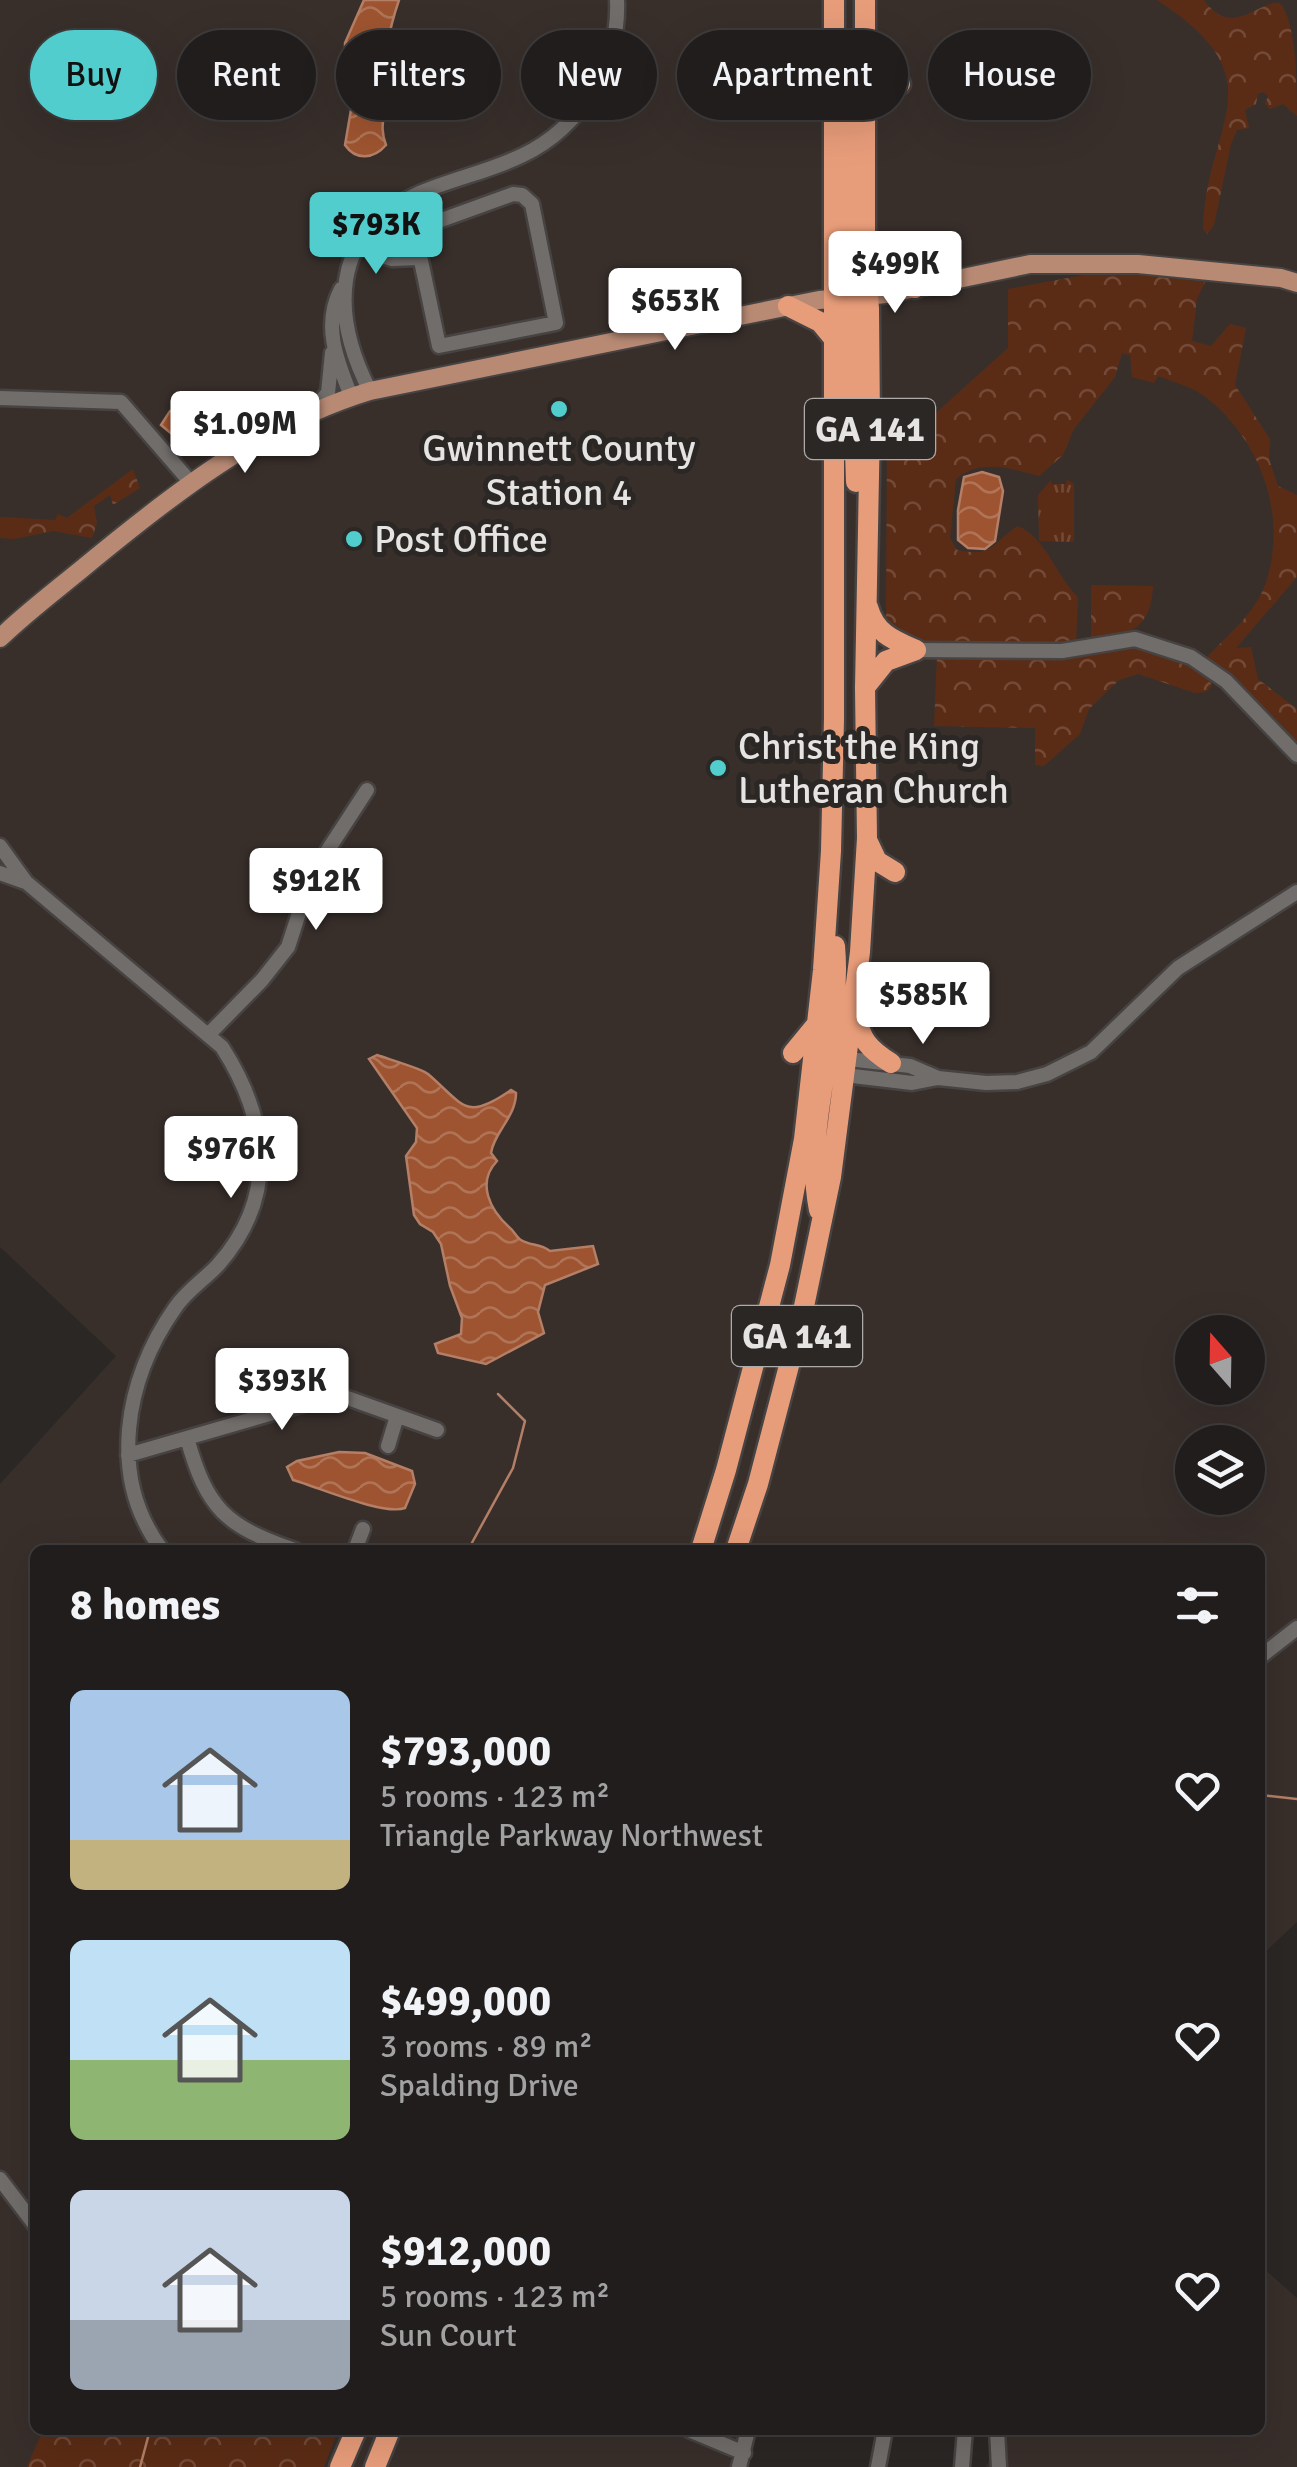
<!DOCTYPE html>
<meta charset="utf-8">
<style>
body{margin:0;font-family:Signika,sans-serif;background:#282625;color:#f1f3f6;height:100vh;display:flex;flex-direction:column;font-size:38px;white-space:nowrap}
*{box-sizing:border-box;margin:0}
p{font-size:32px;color:#a2a2a3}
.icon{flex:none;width:55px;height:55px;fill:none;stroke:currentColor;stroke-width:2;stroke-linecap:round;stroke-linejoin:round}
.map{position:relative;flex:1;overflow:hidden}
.details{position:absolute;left:30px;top:1545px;width:1235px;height:890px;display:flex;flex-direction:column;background:#201d1c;border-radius:15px;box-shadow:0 10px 40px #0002,0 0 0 2px #3d3b3b}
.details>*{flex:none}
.hud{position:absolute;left:30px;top:30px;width:1238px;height:90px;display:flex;gap:20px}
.needle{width:65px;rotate:340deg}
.controls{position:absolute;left:1175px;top:1315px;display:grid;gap:20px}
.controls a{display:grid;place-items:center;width:90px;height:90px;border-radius:50%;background:#201d1c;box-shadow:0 10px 40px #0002,0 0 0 2px #3d3b3b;font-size:50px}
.price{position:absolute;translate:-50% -85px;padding:0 22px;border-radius:10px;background:#fff;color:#222;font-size:32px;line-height:65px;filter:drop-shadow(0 2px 5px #0008)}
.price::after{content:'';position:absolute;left:50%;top:60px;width:30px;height:22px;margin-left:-15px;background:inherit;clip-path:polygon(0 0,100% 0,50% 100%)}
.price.on{background:#52cdcd;color:#111}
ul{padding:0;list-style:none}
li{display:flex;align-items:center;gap:30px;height:250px;padding:0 40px}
li span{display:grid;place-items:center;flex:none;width:280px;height:200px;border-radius:15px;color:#555}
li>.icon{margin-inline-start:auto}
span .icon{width:120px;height:120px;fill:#fffc;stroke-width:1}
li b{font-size:42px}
h2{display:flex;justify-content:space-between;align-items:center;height:120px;padding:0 40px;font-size:42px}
.tag{padding:0 35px;border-radius:45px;background:#201d1c;box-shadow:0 10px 40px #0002,0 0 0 2px #3d3b3b;font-size:35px;line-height:90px}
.tag.on{background:#52cdcd;color:#111}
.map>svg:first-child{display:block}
.built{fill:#382f2b;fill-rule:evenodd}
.grass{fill:url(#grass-tufts)}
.forest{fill:url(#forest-crowns)}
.water{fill:url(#water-waves);stroke:#b47f66;stroke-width:2.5}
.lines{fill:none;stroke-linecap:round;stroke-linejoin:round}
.stream{stroke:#b47f66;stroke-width:2.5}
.minor-casing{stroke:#464342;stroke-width:19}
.major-casing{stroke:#464342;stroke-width:22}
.highway-casing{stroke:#464342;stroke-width:25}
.minor{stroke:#716d6b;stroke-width:14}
.major{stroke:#b88a74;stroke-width:18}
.highway{stroke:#e89d7a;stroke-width:20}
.poi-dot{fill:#52cdcd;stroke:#2a2725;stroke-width:4}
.labels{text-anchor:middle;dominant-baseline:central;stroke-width:10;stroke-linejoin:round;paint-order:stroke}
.shield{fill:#2a2725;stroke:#aeabaa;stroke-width:2.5}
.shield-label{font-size:35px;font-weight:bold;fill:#e6e3e3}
.poi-label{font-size:38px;fill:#e6e3e3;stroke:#2a2725;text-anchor:start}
</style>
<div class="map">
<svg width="1297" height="2467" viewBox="0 0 1297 2467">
<defs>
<pattern id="grass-tufts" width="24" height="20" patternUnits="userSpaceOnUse" patternTransform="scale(2.5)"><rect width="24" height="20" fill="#5b2c15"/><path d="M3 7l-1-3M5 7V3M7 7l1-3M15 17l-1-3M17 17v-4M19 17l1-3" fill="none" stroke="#734a37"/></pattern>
<pattern id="forest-crowns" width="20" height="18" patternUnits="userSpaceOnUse" patternTransform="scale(2.5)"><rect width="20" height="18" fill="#5b2c15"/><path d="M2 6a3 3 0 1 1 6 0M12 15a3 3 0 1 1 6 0" fill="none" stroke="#734a37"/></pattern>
<pattern id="water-waves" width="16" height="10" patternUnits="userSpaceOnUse" patternTransform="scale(2.5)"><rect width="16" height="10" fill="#9e5430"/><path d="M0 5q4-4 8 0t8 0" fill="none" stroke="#b07558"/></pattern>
</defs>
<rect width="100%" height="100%" fill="#2a2725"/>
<path class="built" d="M 0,0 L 1297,0 L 1297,1922 L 1260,1957 L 1260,1550 L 35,1550 L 35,2430 L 754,2430 L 754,2445 L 744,2467 L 0,2467 L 0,1484 L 116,1356 L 0,1247 ZM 1192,1332 L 1248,1332 L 1248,1388 L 1192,1388 ZM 1192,1442 L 1248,1442 L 1248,1498 L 1192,1498 Z
M 1260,2265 L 1297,2298 L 1297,2467 L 986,2467 L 992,2455 L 987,2430 L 1260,2430 Z"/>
<path class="grass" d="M 1067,479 L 1074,484 L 1074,542 L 1039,541 L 1038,495 L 1051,480 L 1051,484 L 1066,484 Z"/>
<path class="forest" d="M 1157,0 L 1204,0 C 1232,40 1259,0 1280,3 C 1297,24 1297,85 1297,116 L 1283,104 L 1270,109 L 1265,104 L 1268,96 L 1263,92 L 1258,94 L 1256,104 L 1245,110 L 1249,128 L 1237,130 L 1231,144 L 1214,225 L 1207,234 L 1203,229 C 1206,120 1281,81 1157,0 Z
M 1084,275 L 1141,275 L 1205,282 L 1197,299 L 1192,341 L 1211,346 L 1230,324 L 1246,328 L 1235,385 L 1270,439 L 1269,459 L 1278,486 L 1297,495 L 1297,577 L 1236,648 L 1251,647 L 1258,679 L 1297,709 L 1297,744 L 1207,657 C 1227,636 1255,613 1265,585 C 1289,517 1261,441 1207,398 C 1194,387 1173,382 1158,376 L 1154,383 L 1132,377 L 1130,355 L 1122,353 L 1115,377 L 1074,429 L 1063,455 L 1039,476 C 1012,469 980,458 956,479 L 950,538 L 957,550 C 995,558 991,543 1018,526 C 1048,540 1055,575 1078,597 L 1076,642 L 925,645 L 901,640 L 886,621 L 887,432 L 918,429 L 1008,348 L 1008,289 Z
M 133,469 L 140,488 L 113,505 L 110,495 L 94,506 L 97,523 L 92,538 L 53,531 L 14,539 L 0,538 L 0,517 L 55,520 L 58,514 L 67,518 Z
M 1091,585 L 1153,586 C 1151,626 1132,636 1094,640 L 1091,636 Z
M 1130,645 C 1157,653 1198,658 1212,685 L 1206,692 L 1195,693 L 1138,674 L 1119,680 L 1089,709 L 1080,734 L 1044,766 L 1035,765 L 1035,728 L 934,726 L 937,657 L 1089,656 Z
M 43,2430 L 338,2430 L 324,2467 L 27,2467 Z"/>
<path class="water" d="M 364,0 L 399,0 C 389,29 381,67 384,97 C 387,115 378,124 386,145 C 374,159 356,161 345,145 L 352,104 L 345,74 L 345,43 Z
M 170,411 L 221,433 L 199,450 L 190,449 L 161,425 Z
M 982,472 L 999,477 L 1003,491 L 995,541 L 985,549 L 968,548 L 958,540 L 958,510 L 964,477 Z
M 377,1055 C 388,1059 423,1069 428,1074 C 464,1105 465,1122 511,1090 L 516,1093 C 516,1117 494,1132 491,1153 L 497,1161 C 476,1183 490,1210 510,1228 C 514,1231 516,1237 521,1240 C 530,1246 540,1243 550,1251 L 593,1246 L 598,1264 L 545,1285 L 538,1312 L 544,1333 L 486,1364 L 438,1353 L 435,1344 L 461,1334 L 462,1318 L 450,1286 L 441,1244 L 433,1232 L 420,1224 L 414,1215 L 406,1156 L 416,1142 L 417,1128 L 369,1059 Z
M 339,1452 L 365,1453 L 412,1471 L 415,1484 L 405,1508 C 384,1516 318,1487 293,1480 L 287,1467 L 297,1461 Z"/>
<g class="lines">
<path class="stream" d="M 468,1550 L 513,1468 L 525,1421 L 498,1394
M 1260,1795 L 1297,1799
M 140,2467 L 150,2430"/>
<g class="minor-casing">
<path id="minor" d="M 513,194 L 522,195 L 532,204 L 556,323 L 439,346 L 416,237 L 422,227 Z
M 362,238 L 372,253 L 392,259 L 418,258
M 362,238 L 408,255
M 341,289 C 322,325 337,361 351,396
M 370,391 C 332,317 329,235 415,195 C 450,179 489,172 523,155 C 580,128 620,64 617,0
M 0,398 L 121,402 L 192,484
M 312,410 L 328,393 L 332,353
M 916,650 L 1062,651 L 1135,639 L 1191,657 L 1226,681 L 1297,755
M 0,846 L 26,882 L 222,1047 C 268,1119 279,1196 218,1265 C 204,1280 186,1291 175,1308 C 125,1379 107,1477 162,1550
M 0,873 L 25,882
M 209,1034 L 262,980 L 288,947 L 311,876 L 367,790
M 839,1058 L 910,1066 L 938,1078 L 986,1083 L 1017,1082 L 1047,1074 L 1091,1052 L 1178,968 L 1297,892
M 836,1074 L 912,1083 L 938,1078
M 187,1438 C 207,1509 225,1526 295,1550
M 388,1446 L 397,1416
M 128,1455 L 332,1396 L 342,1396 L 437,1430
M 355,1550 L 363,1529
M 1260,1657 L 1297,1628
M 0,2179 L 35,2225
M 689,2430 L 744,2453
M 997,2430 L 999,2467
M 739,2467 L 748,2430
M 878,2467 L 885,2430
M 962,2467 L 965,2430"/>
</g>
<g class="major-casing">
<path id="major" d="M 0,638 C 26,613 55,591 83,568 C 170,496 261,424 370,391 L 819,300 L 886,294 L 1030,264 L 1138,264 L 1281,278 L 1297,283"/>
</g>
<g class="highway-casing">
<path id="highway" d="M 846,110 L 853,297
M 865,115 L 877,96 L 900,84 L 881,66 L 868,41
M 865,253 L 882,272 L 915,288
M 850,297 L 856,482
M 788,306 L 820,322 L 834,339
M 868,607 C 875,633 893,640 916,650
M 866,686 L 886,661 L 916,650
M 868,842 L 877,861 L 895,872
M 857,1014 C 859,1039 870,1050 891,1063
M 793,1053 L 816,1025
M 819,1210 C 802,1124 843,1034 835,946
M 701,1550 L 726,1470 L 780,1265 L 804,1139 L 823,970 L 831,851 L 834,719 L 834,0
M 736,1550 L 758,1484 L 802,1316 L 831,1177 L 860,952 L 867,838 L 865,688 L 870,423 L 869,309 L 865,253 L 865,0
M 340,2467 L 356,2430
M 375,2467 L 390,2430"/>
</g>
<use href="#minor" class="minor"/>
<use href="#major" class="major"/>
<use href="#highway" class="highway"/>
</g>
<g class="poi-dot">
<circle cx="559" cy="409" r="10"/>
<circle cx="354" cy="539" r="10"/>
<circle cx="718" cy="768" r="10"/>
</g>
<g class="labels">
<g class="shield">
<rect x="805" y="399" width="130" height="60" rx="8"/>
<rect x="732" y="1306" width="130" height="60" rx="8"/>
</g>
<g class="shield-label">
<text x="870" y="429">GA 141</text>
<text x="797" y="1336">GA 141</text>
</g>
<g class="poi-label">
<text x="559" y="448" text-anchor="middle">Gwinnett County<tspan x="559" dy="44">Station 4</tspan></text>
<text x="374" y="539">Post Office</text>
<text x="738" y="746">Christ the King<tspan x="738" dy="44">Lutheran Church</tspan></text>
</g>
</g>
</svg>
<div class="controls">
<a><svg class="needle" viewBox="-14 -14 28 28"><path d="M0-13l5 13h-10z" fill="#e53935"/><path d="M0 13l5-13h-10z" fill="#a2a2a3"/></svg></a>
<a><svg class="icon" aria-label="layers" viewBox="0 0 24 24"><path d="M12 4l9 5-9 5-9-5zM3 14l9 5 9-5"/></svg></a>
</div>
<b class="price on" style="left:376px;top:277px">$793K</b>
<b class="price" style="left:895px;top:316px">$499K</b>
<b class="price" style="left:675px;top:353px">$653K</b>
<b class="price" style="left:245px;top:476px">$1.09M</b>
<b class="price" style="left:316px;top:933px">$912K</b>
<b class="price" style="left:923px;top:1047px">$585K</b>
<b class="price" style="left:231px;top:1201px">$976K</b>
<b class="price" style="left:282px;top:1433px">$393K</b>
<div class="hud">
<a class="tag on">Buy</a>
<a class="tag">Rent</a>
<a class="tag">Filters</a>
<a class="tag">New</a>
<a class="tag">Apartment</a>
<a class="tag">House</a>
</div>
<section class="details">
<h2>8 homes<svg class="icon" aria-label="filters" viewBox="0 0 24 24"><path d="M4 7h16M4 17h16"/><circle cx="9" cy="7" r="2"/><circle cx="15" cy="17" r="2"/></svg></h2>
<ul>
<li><span style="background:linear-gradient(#a9c7e8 75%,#c2b280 0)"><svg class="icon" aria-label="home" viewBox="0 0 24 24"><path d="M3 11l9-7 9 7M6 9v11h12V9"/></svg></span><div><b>$793,000</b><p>5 rooms · 123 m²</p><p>Triangle Parkway Northwest</p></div><svg class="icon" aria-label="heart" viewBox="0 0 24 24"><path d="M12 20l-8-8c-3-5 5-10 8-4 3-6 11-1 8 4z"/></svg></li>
<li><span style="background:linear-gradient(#bfe0f5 60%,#8fb573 0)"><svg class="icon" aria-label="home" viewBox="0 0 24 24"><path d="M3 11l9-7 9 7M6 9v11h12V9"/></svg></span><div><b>$499,000</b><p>3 rooms · 89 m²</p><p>Spalding Drive</p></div><svg class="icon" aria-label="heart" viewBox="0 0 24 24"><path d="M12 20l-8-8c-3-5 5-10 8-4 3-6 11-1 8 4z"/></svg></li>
<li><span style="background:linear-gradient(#c9d6e8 65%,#9aa5b1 0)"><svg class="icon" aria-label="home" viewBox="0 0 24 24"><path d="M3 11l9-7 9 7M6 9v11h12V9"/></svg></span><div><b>$912,000</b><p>5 rooms · 123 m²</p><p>Sun Court</p></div><svg class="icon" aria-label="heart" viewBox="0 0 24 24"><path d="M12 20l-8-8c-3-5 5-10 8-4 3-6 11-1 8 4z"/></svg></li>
</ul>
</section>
</div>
